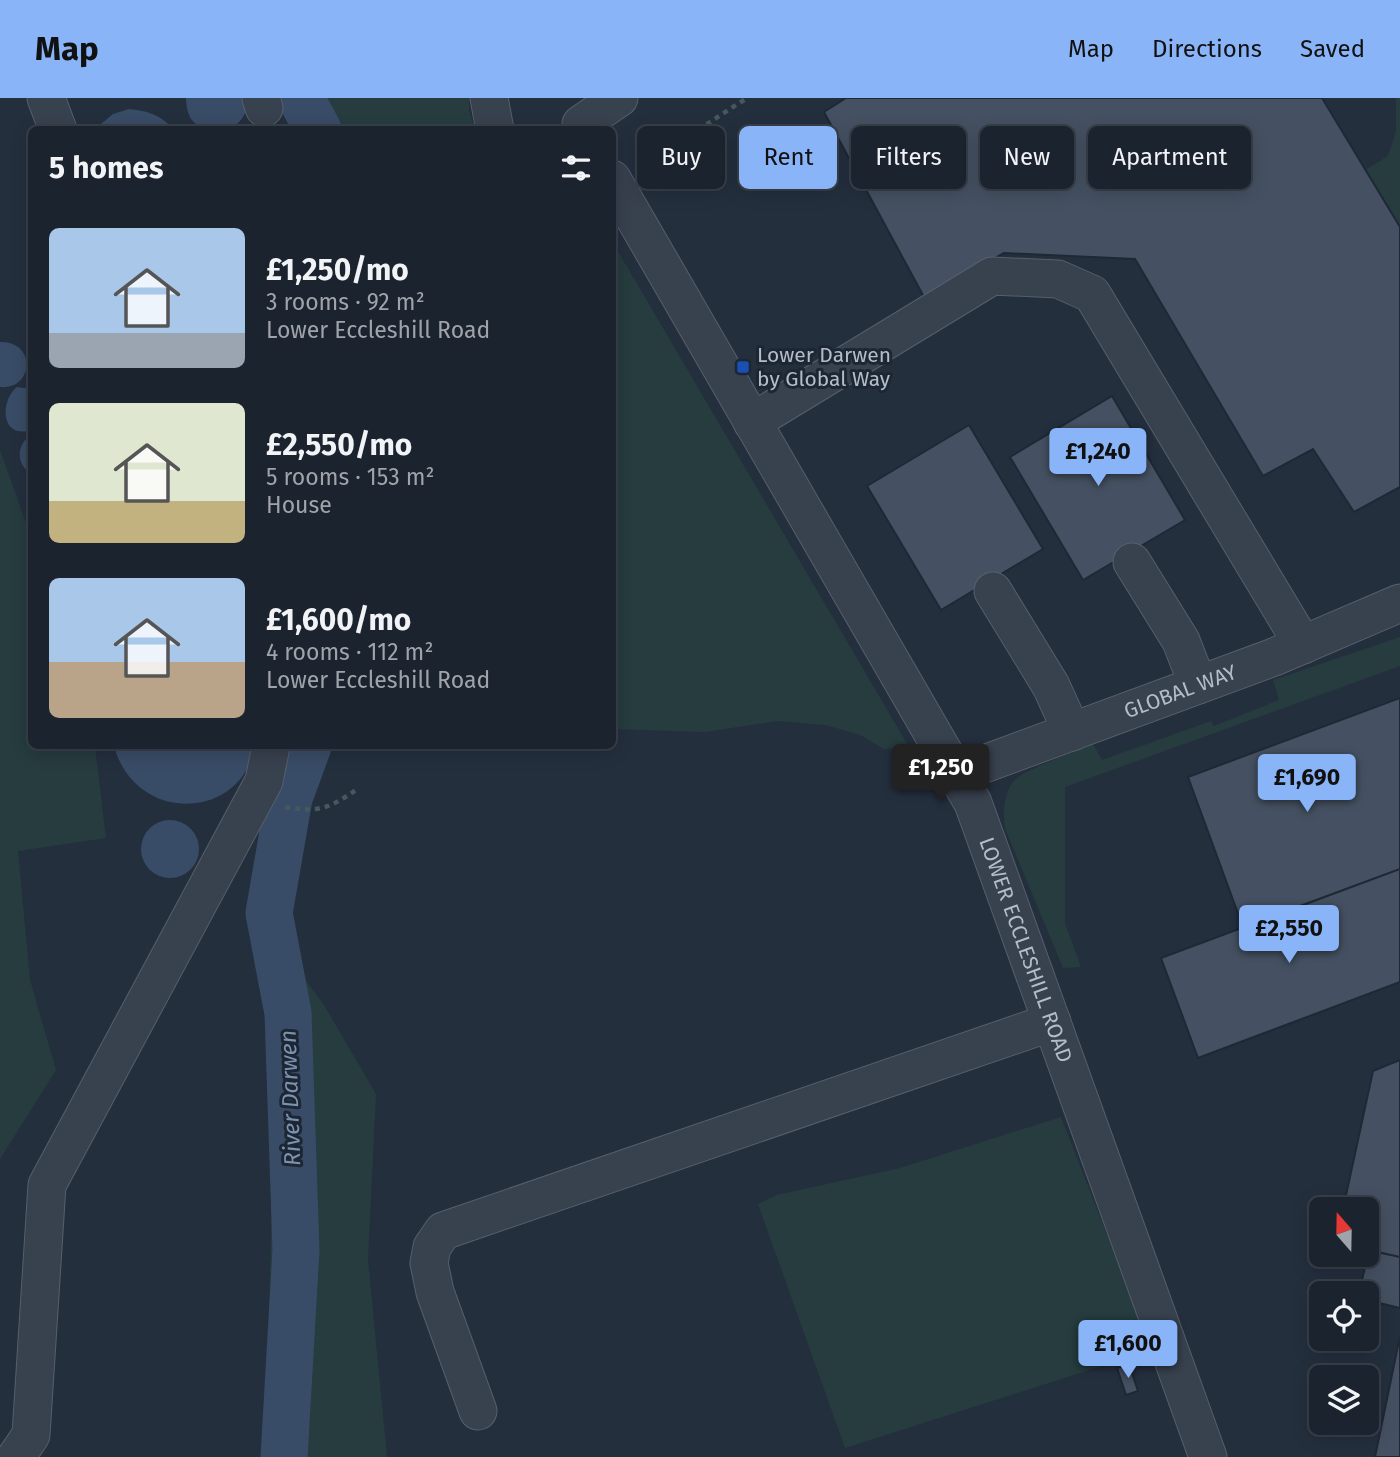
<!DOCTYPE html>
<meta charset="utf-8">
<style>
body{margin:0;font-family:"Fira Sans",sans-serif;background:#282f3a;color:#f1f3f6;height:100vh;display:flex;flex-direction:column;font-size:26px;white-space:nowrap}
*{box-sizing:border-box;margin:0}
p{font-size:23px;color:#a0a4aa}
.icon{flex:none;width:38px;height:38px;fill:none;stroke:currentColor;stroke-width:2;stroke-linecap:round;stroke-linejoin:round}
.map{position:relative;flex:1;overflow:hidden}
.sheet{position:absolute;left:28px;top:28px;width:588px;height:623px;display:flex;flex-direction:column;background:#1b232e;border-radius:10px;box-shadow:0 4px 18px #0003,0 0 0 2px #39404a}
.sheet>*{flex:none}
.guide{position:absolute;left:637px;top:28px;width:658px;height:63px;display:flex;gap:14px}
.needle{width:46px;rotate:340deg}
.controls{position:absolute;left:1309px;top:1099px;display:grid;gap:14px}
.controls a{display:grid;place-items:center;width:70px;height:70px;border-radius:10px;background:#1b232e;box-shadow:0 4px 18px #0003,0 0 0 2px #39404a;font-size:35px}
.price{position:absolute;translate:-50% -60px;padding:0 16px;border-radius:7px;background:#8ab4f8;color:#111;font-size:23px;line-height:46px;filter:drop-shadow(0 2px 4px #0008)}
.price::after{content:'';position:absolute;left:50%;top:42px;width:21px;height:16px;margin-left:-10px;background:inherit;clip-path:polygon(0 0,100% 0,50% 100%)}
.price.active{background:#222;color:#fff}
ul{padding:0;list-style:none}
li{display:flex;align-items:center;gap:21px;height:175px;padding:0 21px}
li span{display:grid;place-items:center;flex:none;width:196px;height:140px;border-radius:10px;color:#555}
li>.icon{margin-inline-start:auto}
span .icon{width:84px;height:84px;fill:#fffc;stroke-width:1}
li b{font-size:30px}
h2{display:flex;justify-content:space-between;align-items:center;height:84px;padding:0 21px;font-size:30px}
.tag{padding:0 24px;border-radius:10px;background:#1b232e;box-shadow:0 4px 18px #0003,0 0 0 2px #39404a;font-size:24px;line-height:63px}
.tag.active{background:#8ab4f8;color:#111}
header{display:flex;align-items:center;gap:42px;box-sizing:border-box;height:98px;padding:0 35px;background:#8ab4f8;color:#111}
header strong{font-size:33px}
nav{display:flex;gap:38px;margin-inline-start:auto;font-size:24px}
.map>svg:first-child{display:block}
.green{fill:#263c3f}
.water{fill:#394c67}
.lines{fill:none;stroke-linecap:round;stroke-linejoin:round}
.river{stroke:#394c67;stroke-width:47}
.building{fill:#455162;stroke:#1f2835;stroke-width:2}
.minor-casing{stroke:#565f6c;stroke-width:39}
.path{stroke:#44595c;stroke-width:4.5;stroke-dasharray:5 5;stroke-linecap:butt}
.minor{stroke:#38414e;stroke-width:37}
.transit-dot{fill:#1a4fb4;stroke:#1d2633;stroke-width:2.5}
.labels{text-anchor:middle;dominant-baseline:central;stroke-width:6;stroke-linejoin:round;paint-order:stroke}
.poi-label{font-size:21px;fill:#b4bcc9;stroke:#1d2633;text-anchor:start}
.street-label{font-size:21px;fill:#b4bcc9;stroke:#1d2633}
.water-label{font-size:23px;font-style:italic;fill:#7c92b1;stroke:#1d2633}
</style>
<header>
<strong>Map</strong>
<nav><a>Map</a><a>Directions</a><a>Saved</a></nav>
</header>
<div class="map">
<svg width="1400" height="1359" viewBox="0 0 1400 1359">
<rect width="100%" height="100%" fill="#242f3e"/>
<path class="green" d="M 321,0 L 469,0 L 469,12 L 475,31 L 339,31 Z
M 1396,0 L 1400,0 L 1400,129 L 1365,72 L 1388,58 L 1396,33 Z
M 612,145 L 613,145 L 909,649 L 884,651 L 860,637 L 826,627 L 777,623 L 706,634 L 613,631 Z
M 0,352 L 31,439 L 32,648 L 95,648 L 106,740 L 18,753 L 30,882 L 56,972 L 0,1061 Z
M 1400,539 L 1400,568 L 1065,689 L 1065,825 L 1081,869 L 1063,870 L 1006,733 C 1002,717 1003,698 1013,684 C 1023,671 1076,654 1093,646 L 1102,662 L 1211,623 L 1214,628 L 1279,602 L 1273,582 Z
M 304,880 L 324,907 L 376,996 L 368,1161 L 387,1359 L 295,1359 Z
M 274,996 L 281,1142 L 274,1359 L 266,1359 Z
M 1061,1019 L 1152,1252 L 845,1350 L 758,1106 L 777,1097 L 900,1070 Z"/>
<path class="water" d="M 186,0 L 248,0 C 248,14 242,24 230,31 C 204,31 187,32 186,0 Z
M 129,11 C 148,13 161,17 173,31 L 95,31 L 113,16 Z
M 0,244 C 37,243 34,292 0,289 Z
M 17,289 L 31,291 L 31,332 C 0,342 0,302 17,289 Z
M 31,336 L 31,376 C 16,365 16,348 31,336 Z
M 114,648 L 255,648 C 241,724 135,726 114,648 Z
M141 751a29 29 0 1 1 58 0a29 29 0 1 1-58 0Z"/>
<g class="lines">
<path class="river" d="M 301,0 L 318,32
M 284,1359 L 296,1152 L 288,915 L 269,815 L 289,700 L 308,648"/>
</g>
<path class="building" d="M 846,0 L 1322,0 L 1400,129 L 1400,389 L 1354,414 L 1313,351 L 1263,378 L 1135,161 L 1004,155 L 924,199 L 824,14 Z
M 1112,298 L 1185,422 L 1083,482 L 1010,359 Z
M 969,327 L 1043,451 L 941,512 L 867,388 Z
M 1400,600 L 1400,771 L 1243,829 L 1188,679 Z
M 1400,771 L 1400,884 L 1198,960 L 1161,860 Z
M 1400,962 L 1400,1159 L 1367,1152 L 1367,1111 L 1343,1111 L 1373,973 Z
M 1369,1152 L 1400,1159 L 1400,1210 L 1367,1202 L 1367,1195 L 1359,1195 Z
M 1400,1238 L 1400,1359 L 1375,1359 Z
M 1129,1266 L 1138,1293 L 1126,1297 L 1117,1270 Z"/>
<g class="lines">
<g class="minor-casing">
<g id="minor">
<path d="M 46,0 L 58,32"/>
<path d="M 261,0 L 264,10"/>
<path d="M 489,0 L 495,32"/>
<path d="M 581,26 L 619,0"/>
<path id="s1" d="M 612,81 L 973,705 L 1208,1359"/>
<path d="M 752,324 L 992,178 L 1058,181 L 1092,196 L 1303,547"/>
<path d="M 1132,464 L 1181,543 L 1198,587"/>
<path d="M 993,493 L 1051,588 L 1072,634"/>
<path id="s2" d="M 957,676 L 1274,559 L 1400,505"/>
<path d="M 478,1313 L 435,1194 L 429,1165 L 432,1149 L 443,1133 L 1052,924"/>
<path d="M 16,1359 L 31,1337 L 47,1087 L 264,683 L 271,648"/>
</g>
</g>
<path class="path" d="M 643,71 L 642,68 L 747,0
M 285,709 C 321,715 329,710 359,690"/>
<use href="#minor" class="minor"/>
</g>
<rect class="transit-dot" x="736" y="262" width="14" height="14" rx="3.5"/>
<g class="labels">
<g class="poi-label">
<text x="757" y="257">Lower Darwen<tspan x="757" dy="24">by Global Way</tspan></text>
</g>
<g class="street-label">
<text stroke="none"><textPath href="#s2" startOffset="238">GLOBAL WAY</textPath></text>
<text stroke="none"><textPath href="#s1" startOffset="877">LOWER ECCLESHILL ROAD</textPath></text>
</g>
<g class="water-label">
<text transform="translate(290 1000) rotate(-92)">River Darwen</text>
</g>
</g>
</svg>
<div class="controls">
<a><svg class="needle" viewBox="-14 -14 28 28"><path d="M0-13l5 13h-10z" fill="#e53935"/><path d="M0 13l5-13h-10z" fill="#a0a4aa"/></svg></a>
<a><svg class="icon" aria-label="locate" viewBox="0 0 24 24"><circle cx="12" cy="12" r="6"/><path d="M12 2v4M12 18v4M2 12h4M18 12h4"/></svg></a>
<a><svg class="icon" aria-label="layers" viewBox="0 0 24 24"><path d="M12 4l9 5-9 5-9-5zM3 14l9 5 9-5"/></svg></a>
</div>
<b class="price" style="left:1098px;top:390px">£1,240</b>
<b class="price active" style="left:941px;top:706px">£1,250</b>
<b class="price" style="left:1307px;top:716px">£1,690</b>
<b class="price" style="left:1289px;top:867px">£2,550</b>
<b class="price" style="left:1128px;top:1282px">£1,600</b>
<div class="guide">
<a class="tag">Buy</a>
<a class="tag active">Rent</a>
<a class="tag">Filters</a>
<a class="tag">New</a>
<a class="tag">Apartment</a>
</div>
<section class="sheet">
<h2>5 homes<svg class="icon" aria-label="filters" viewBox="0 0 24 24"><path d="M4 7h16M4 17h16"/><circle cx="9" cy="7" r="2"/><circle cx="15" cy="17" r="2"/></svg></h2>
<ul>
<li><span style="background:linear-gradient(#a9c7e8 75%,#9aa5b1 0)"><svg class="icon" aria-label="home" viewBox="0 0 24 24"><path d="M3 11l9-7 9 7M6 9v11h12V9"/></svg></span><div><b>£1,250/mo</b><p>3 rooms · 92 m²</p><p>Lower Eccleshill Road</p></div></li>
<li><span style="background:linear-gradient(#dfe7d0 70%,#c2b280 0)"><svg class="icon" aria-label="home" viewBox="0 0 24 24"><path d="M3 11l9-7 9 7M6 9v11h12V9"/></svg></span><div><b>£2,550/mo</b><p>5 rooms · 153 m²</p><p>House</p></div></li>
<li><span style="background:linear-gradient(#a9c7e8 60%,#b9a48a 0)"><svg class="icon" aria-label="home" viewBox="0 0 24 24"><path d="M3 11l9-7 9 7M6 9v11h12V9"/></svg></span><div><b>£1,600/mo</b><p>4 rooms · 112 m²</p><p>Lower Eccleshill Road</p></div></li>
</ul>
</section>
</div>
